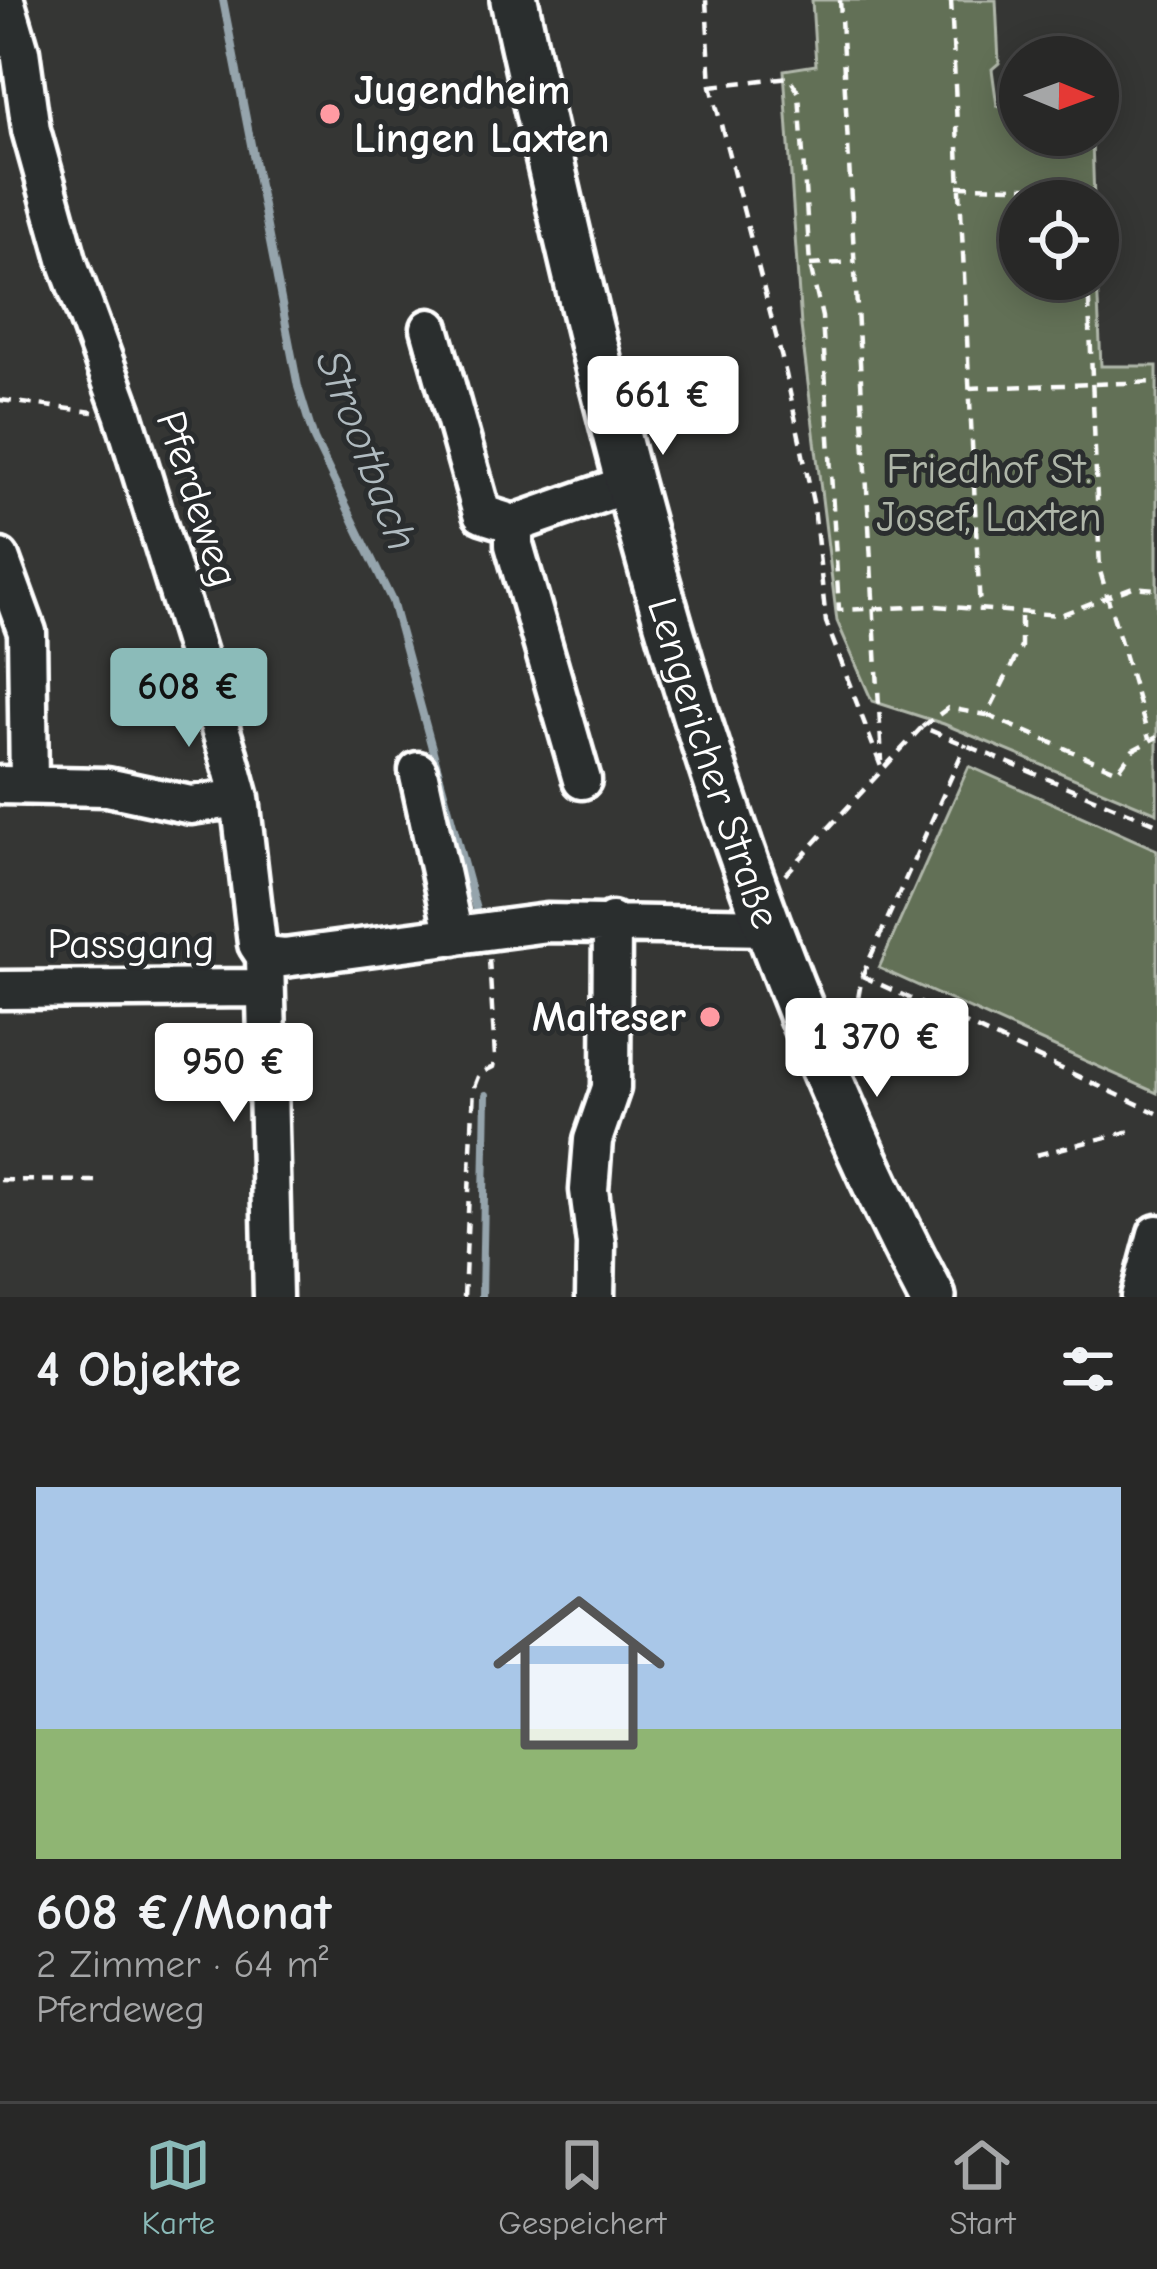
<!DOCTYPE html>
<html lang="de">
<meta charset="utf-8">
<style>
body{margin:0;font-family:"Comic Neue",sans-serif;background:#30302f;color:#f1f3f6;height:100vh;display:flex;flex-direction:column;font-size:45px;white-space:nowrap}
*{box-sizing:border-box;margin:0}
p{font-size:39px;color:#a5a6a7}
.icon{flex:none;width:66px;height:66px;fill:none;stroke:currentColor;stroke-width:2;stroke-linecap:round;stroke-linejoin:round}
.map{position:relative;height:1297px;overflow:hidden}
.side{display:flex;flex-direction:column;background:#282827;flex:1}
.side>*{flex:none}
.needle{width:78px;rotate:91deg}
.tools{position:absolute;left:999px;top:36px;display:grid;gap:24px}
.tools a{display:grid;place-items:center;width:120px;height:120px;border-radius:50%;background:#282827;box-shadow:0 6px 30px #0003,0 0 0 3px #444;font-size:60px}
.price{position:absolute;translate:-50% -102px;padding:0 27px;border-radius:12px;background:#fff;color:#222;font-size:39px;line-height:78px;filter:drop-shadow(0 3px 6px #0008)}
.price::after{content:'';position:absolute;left:50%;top:72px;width:36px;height:27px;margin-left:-18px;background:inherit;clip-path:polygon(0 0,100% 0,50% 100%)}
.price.selected{background:#8bbbb9;color:#111}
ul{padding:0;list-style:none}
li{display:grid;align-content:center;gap:24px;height:636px;padding:0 36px}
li+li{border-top:3px solid #444}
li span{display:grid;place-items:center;height:372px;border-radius:0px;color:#555}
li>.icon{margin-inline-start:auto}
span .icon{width:216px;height:216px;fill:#fffc;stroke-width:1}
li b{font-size:51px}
h2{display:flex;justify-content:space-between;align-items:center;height:144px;padding:0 36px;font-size:51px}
.dock{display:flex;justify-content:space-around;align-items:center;height:168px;border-top:3px solid #444;background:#282827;font-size:33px;color:#a5a6a7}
.dock a{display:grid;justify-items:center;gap:6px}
.dock .selected{color:#8bbbb9}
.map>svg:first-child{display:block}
.green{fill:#626f56;stroke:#b0b7aa;stroke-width:3}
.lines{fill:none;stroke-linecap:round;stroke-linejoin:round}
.stream{stroke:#95a4ac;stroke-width:8}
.minor-casing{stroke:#fff;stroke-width:45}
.major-casing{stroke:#fff;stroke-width:54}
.path{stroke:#fff;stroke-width:4.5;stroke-dasharray:12 9;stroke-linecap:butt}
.minor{stroke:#2a2d2e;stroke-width:36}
.major{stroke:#2a2d2e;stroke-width:45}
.poi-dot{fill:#ff9aa2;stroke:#2a2d2e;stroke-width:4.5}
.labels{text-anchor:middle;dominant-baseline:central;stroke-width:10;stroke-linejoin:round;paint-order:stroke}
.poi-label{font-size:42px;font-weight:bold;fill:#fff;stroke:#2a2d2e;text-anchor:start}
.park-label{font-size:42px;fill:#b0b7aa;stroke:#2a2d2e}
.street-label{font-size:42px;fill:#fff;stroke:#2a2d2e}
.water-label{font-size:45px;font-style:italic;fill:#b0bbc0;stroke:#2a2d2e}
</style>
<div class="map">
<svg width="1157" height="1297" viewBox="0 0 1157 1297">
<rect width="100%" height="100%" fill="#353634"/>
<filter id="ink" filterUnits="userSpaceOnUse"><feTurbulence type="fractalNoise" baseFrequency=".00833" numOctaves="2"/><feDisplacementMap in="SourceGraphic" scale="24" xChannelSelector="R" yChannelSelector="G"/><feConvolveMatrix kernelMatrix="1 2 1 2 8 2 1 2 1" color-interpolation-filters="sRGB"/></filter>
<g filter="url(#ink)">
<path class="green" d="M 812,0 L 996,0 L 999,63 L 992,69 L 997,106 L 1020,114 L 1020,135 L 1092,140 L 1094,201 L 1020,201 L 1020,279 L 1097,279 L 1101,366 L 1157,366 L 1157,813 L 944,724 L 872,701 L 837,621 L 801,326 L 784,70 L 816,65 Z
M 969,766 L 1157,850 L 1157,1093 L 879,968 Z"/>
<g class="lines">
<path class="stream" d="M 223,0 L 298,387 L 314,439 L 392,601 L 478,917
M 482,1297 L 486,1095"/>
<g class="minor-casing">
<path id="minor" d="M 5,0 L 20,51 L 31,130 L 68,263 L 123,413 L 228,754 L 240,798 L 257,944 L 265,956 L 284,958 L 547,923 L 769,927
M 430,328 L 482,514 L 514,524
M 0,558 L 27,632 L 29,784
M 418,771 L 454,936
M 582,780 L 514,545 L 514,524 L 628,484
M 0,785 L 107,787 L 191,805 L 240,798
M 265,956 L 273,1297
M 0,990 L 262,988
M 595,1297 L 596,1244 L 589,1190 L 593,1140 L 611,1088 L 612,921
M 1140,1297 L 1157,1234"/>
</g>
<g class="major-casing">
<g id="major">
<path id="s1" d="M 514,0 C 611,442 720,894 932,1297"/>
</g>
</g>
<path class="path" d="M 706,0 L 711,86 L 786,374 L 814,507 L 826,622 L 883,772
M 840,0 L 882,761
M 951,0 L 980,612
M 711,86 L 789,77 L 799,93 L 810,265 L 822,317 L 839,610 L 936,606 L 1060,615 L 1133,587 L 1157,589
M 958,186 L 1080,188 L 1087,201
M 810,265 L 852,262
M 1088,279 L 1100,571 L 1149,739
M 969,388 L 1157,382
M 0,400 L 93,412
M 1021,617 L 1021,647 L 987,715 L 1118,771 L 1133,750 L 1157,737
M 922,727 L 948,708 L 987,715
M 785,875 L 922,727 L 1157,824
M 862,976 L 1157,1113
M 851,1039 L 862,976 L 966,744
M 1036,1155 L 1131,1131
M 0,1180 L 95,1181
M 0,1296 L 1,1297
M 464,1297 L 474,1087 L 479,1074 L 493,1067 L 495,1057 L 489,959"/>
<use href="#minor" class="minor"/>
<use href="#major" class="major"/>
</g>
</g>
<g class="poi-dot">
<circle cx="330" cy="114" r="12"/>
<circle cx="710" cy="1017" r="12"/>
</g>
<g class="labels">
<g class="poi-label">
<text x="354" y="90">Jugendheim<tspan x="354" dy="48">Lingen Laxten</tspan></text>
<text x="686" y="1017" text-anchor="end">Malteser</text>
</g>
<g class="park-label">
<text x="989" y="469">Friedhof St.<tspan x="989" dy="48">Josef, Laxten</tspan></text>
</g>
<g class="street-label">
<text transform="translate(197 499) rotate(72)">Pferdeweg</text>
<text stroke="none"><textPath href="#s1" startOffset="789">Lengericher Straße</textPath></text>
<text x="131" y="944">Passgang</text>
</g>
<g class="water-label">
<text transform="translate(367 450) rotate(69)">Strootbach</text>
</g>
</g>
</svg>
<div class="tools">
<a><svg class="needle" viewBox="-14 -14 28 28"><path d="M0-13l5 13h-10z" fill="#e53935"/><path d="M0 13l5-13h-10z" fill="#a5a6a7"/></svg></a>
<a><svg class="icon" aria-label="locate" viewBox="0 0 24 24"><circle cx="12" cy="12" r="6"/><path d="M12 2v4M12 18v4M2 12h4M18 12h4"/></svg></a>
</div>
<b class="price" style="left:663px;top:458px">661 €</b>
<b class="price selected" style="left:189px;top:750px">608 €</b>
<b class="price" style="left:877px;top:1100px">1 370 €</b>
<b class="price" style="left:234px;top:1125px">950 €</b>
</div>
<section class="side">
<h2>4 Objekte<svg class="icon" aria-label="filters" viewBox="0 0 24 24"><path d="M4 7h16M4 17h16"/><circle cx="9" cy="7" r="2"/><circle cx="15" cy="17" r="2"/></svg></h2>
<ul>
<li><span style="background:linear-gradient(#a9c7e8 65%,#8fb573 0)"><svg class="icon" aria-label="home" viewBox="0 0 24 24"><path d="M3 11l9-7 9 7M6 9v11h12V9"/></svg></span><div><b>608 €/Monat</b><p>2 Zimmer · 64 m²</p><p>Pferdeweg</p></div></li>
</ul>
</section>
<nav class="dock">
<a class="selected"><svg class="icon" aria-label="map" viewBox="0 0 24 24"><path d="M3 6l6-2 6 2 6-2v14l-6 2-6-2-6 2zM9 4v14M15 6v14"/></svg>Karte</a>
<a><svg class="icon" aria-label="saved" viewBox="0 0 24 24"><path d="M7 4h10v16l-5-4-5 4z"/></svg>Gespeichert</a>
<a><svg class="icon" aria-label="home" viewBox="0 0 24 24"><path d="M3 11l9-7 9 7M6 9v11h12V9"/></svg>Start</a>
</nav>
